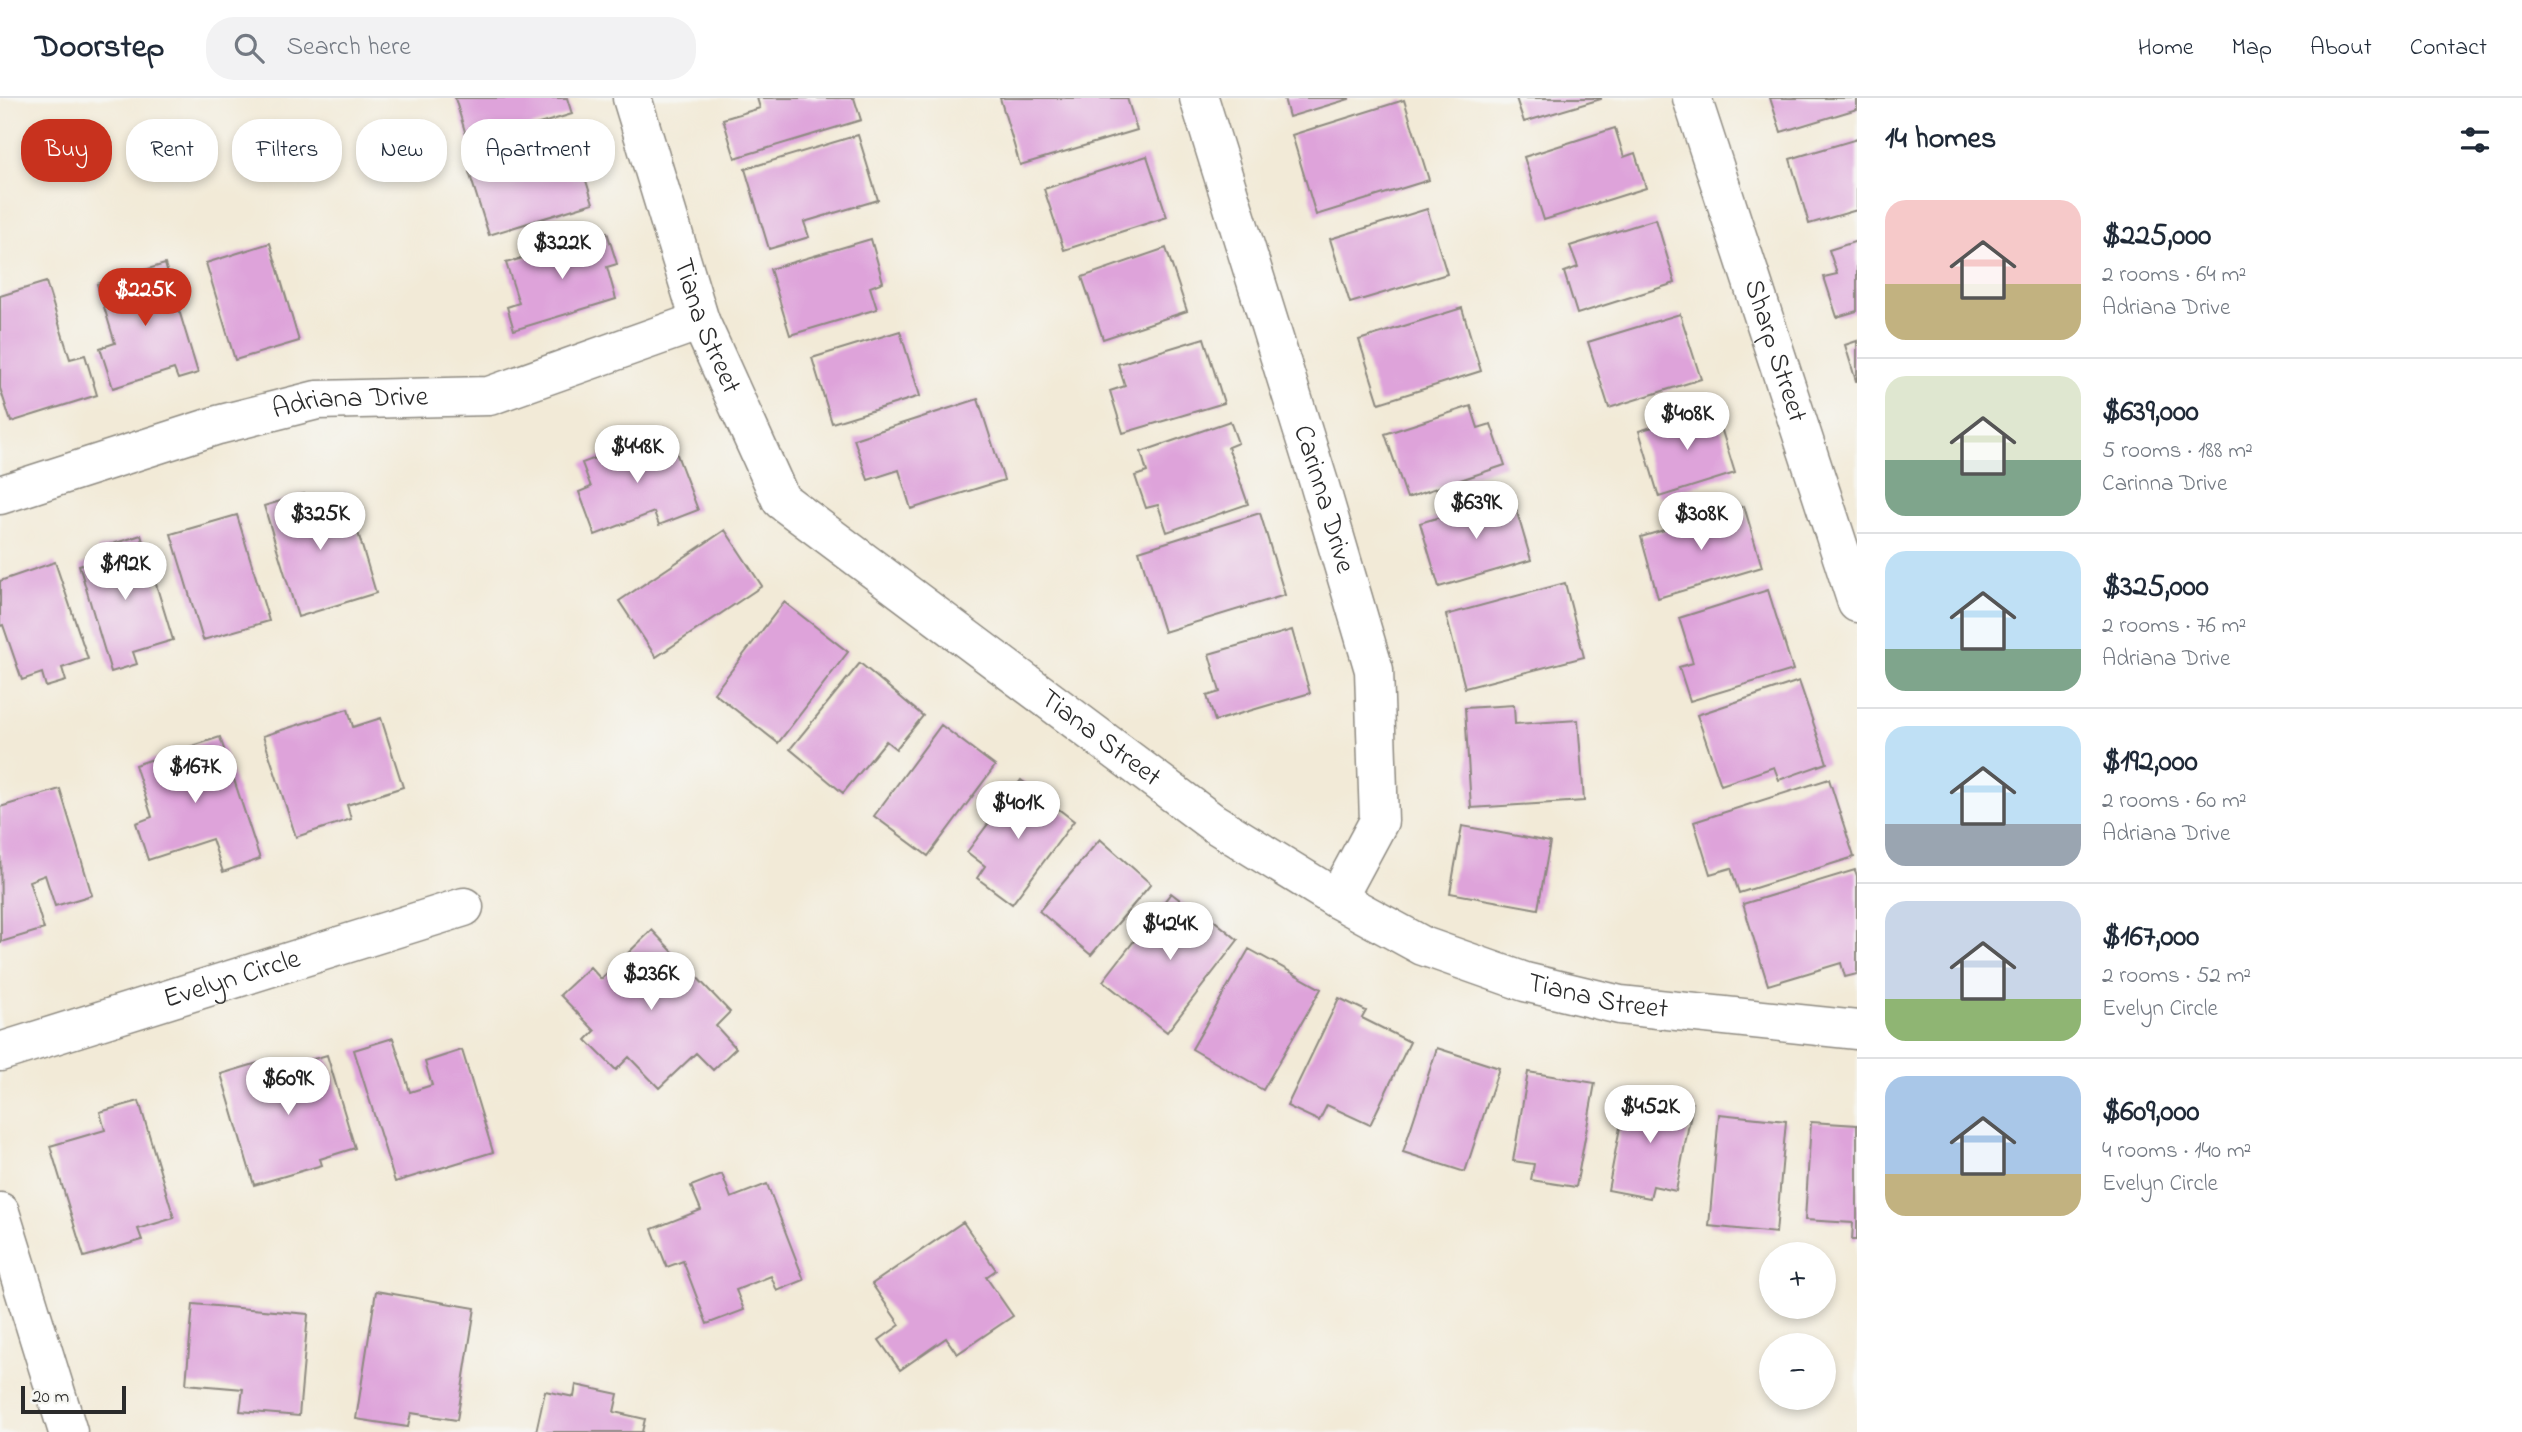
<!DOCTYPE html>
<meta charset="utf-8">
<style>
body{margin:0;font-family:"Indie Flower",sans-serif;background:#f2f2f3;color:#1f2937;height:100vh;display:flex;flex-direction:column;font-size:26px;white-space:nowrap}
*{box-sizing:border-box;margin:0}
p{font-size:23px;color:#747a83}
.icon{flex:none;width:38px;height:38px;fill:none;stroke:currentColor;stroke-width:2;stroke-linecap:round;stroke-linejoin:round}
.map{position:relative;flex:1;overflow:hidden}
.drawer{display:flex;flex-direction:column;background:#fff;width:665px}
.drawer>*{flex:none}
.top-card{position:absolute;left:21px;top:21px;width:665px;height:63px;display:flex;gap:14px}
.controls{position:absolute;left:1759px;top:1144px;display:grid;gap:14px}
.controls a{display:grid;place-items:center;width:77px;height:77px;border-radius:50%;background:#fff;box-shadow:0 4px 10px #0003;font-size:35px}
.scale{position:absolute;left:21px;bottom:18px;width:105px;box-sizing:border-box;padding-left:7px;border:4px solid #2b2b2b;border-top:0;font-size:19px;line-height:24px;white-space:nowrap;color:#2b2b2b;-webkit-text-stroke:5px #f6f6f2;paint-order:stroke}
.price{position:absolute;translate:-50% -60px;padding:0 16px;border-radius:24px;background:#fff;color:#222;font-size:23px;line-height:46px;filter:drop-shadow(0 2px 4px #0008)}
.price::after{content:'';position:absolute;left:50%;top:42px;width:21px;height:16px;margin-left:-10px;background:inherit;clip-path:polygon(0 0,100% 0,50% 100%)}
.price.selected{background:#c8321e;color:#fff}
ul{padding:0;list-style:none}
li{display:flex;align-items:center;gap:21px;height:175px;padding:0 28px}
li+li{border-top:2px solid #e0e1e3}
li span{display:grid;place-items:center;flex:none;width:196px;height:140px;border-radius:21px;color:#555}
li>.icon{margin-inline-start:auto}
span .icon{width:84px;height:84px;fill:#fffc;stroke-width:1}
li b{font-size:30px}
h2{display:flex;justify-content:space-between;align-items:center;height:84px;padding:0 28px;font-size:30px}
.chip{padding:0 24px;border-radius:28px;background:#fff;box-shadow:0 4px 10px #0003;font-size:24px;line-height:63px}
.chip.selected{background:#c8321e;color:#fff}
header{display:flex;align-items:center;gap:42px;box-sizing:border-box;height:98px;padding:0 35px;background:#fff;border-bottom:2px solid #e0e1e3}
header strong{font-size:33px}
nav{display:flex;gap:38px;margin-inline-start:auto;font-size:24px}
.search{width:490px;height:63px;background:#f2f2f3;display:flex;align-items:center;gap:18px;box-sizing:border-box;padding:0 24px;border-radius:28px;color:#747a83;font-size:26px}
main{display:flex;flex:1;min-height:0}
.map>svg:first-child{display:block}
.building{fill:#dea3da}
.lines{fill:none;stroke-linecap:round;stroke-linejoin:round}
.minor-casing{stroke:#8e8a81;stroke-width:41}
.minor{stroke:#fff;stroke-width:38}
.labels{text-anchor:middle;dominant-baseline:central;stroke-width:7;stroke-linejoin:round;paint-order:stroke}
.street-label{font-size:28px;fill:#2b2b2b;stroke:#f6f6f2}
</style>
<header>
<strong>Doorstep</strong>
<div class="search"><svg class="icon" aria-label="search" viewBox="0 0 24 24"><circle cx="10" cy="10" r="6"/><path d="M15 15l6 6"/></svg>Search here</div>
<nav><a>Home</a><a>Map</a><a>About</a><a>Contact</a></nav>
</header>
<main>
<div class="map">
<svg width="1857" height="1334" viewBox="0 0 1857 1334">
<rect width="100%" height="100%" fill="#f6f6f2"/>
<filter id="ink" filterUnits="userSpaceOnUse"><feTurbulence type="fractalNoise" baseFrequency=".0143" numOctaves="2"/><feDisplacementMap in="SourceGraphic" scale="14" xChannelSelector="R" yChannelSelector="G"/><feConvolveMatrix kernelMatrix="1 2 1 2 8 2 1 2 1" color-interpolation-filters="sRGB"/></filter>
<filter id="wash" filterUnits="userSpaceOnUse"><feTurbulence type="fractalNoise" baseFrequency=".00686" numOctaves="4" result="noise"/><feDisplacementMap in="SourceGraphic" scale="28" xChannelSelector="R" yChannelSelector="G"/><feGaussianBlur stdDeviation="1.57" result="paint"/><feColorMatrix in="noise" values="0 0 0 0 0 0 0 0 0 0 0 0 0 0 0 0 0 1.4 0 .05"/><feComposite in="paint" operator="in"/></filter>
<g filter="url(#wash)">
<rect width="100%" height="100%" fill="#f2ead7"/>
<g id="blocks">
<path class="building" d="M 455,0 L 567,0 L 572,16 L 469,47 Z
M 757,0 L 854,0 L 861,22 L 735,60 L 723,21 L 760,10 Z
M 1000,0 L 1127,0 L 1137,32 L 1020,67 Z
M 1284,0 L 1349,0 L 1349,1 L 1289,19 Z
M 1516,0 L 1601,0 L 1601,1 L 1524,24 Z
M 1770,0 L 1857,0 L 1857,11 L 1781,34 Z
M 1404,2 L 1429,82 L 1316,117 L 1292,37 Z
M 1615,30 L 1624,59 L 1635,55 L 1646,90 L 1544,122 L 1524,59 Z
M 858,37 L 878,102 L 804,124 L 809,139 L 769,151 L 745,71 Z
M 573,41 L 593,105 L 489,137 L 469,74 Z
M 1857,41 L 1857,112 L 1809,126 L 1790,61 Z
M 1147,58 L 1167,119 L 1064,152 L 1044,91 Z
M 1427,111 L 1447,176 L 1350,205 L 1330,141 Z
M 1656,121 L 1675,185 L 1577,216 L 1564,174 L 1578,169 L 1570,148 Z
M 607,134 L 617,166 L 607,169 L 616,201 L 514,232 L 507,209 L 519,205 L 506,165 Z
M 871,141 L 883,184 L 870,189 L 877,211 L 790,237 L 770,171 Z
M 1857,143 L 1857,213 L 1837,219 L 1824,179 L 1837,176 L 1829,152 Z
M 270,145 L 299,243 L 235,262 L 206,165 Z
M 1166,150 L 1187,213 L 1103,241 L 1082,179 Z
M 165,166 L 198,275 L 178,281 L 174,271 L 113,290 L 100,250 L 115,245 L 97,186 Z
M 46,184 L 70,261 L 85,257 L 97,297 L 11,324 L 0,290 L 0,198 Z
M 1462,210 L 1481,273 L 1379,305 L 1359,242 Z
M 1680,216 L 1701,281 L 1609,310 L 1588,244 Z
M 900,233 L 920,298 L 832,325 L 812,260 Z
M 1204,240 L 1224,305 L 1123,335 L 1110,293 L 1125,288 L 1118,266 Z
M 1857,243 L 1857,283 L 1856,283 L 1845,247 Z
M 978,301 L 1004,382 L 911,411 L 899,372 L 868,382 L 854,341 Z
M 1471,308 L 1478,330 L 1491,326 L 1505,367 L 1407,400 L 1385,336 Z
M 1715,310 L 1735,375 L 1659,399 L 1639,333 Z
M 1230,323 L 1238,345 L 1228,349 L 1248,406 L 1167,434 L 1158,407 L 1146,410 L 1135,378 L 1147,374 L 1141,354 Z
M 668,333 L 698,412 L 659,427 L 654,414 L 595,437 L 579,394 L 591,389 L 582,365 Z
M 346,394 L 376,495 L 298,519 L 264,408 L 304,396 L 307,406 Z
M 1512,397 L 1531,462 L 1439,489 L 1420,425 Z
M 1744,408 L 1762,469 L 1658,500 L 1641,439 Z
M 1260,415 L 1285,497 L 1164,534 L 1139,453 Z
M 237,417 L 269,523 L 203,542 L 171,436 Z
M 725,432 L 762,488 L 656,559 L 619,503 Z
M 141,437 L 173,542 L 133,554 L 137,566 L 111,574 L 79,467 L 100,461 L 97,451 Z
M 55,464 L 88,561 L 62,570 L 66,583 L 46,589 L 42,575 L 22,582 L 3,527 L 0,528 L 0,483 Z
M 1565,485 L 1584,559 L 1465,590 L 1446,517 Z
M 1768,492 L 1793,572 L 1690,603 L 1679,569 L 1693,565 L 1679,520 Z
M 784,504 L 848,554 L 778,645 L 714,595 Z
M 1292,532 L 1310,595 L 1215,623 L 1207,598 L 1220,594 L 1209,556 Z
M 860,565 L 923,618 L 896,651 L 886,643 L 843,695 L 790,651 Z
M 1799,583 L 1827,665 L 1779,682 L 1774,669 L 1721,687 L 1697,617 Z
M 1514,607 L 1515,626 L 1578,622 L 1584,703 L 1471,710 L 1465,610 Z
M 348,611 L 353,629 L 381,620 L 403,689 L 347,707 L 351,721 L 296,739 L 263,638 Z
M 941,627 L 995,668 L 928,758 L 874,718 Z
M 220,639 L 260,761 L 223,774 L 212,741 L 148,762 L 136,725 L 152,719 L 135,667 Z
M 1829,681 L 1854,759 L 1739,795 L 1731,770 L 1710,776 L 1694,724 Z
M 1021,682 L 1074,723 L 1012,806 L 977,780 L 985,768 L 967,754 Z
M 60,691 L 92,797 L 55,808 L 45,777 L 29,783 L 44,831 L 1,844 L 0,709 Z
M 1462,728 L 1550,744 L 1538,811 L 1450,795 Z
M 1100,741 L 1151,786 L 1091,857 L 1039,813 Z
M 1855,772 L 1857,778 L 1857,876 L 1845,879 L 1841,865 L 1768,887 L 1743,806 Z
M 1171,795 L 1202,819 L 1205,815 L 1238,842 L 1167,934 L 1103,883 Z
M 652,832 L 730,914 L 716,928 L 736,950 L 713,972 L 696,955 L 659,990 L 629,959 L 616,972 L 586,942 L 595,933 L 560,897 L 590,869 L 601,881 Z
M 1249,851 L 1321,891 L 1263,992 L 1192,951 Z
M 1339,900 L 1366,913 L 1362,920 L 1410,944 L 1370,1027 L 1327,1007 L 1319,1023 L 1287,1008 Z
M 393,940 L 410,994 L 432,987 L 425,964 L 462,952 L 493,1054 L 395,1084 L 354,952 Z
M 1437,950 L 1499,970 L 1465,1074 L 1403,1054 Z
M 327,957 L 355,1050 L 320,1061 L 322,1067 L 254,1087 L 221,976 L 258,965 L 262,976 Z
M 1528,974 L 1595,985 L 1576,1089 L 1531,1082 L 1534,1066 L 1513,1063 Z
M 1627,993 L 1693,1005 L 1676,1093 L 1653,1088 L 1650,1100 L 1608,1092 Z
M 139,1003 L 174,1120 L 138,1131 L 142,1142 L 84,1159 L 50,1048 L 105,1032 L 100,1014 Z
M 1719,1016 L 1786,1023 L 1776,1135 L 1709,1128 Z
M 1811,1024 L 1857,1027 L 1857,1142 L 1852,1142 L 1853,1125 L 1805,1122 Z
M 722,1076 L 731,1100 L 767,1086 L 804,1182 L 777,1193 L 771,1178 L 736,1192 L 744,1212 L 707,1226 L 683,1163 L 667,1169 L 652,1131 L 701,1112 L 691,1088 Z
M 963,1124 L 996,1172 L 986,1179 L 1013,1218 L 957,1256 L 946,1240 L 900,1272 L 879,1242 L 900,1227 L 872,1186 Z
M 376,1193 L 475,1210 L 457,1322 L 411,1315 L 408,1329 L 356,1321 Z
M 193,1206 L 308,1216 L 299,1318 L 240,1313 L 243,1291 L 186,1286 Z
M 576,1287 L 618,1296 L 614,1314 L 645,1321 L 642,1334 L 536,1334 L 545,1293 L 574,1299 Z"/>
</g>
</g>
<g filter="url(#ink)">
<use href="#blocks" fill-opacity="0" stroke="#8e8a81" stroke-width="2"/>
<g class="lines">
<g class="minor-casing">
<g id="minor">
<path id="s1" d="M 632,0 L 700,223 L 781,402 L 1212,724 L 1337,801 L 1423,848 L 1525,884 L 1620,907 L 1857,932"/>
<path id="s2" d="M 1199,0 L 1319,385 L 1374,572 L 1379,723 L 1337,801"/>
<path id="s3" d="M 1692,0 L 1857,505"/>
<path id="s4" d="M 0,397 L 218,327 L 317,302 L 489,298 L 700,223"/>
<path id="s5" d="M 0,954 L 464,809"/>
<path d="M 0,1114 L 68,1334"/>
</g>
</g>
<use href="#minor" class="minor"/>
</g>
</g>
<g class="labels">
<g class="street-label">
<text stroke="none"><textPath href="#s1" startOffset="240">Tiana Street</textPath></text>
<text stroke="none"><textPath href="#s3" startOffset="266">Sharp Street</textPath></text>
<text stroke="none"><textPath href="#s4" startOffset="364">Adriana Drive</textPath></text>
<text stroke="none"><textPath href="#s2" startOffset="420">Carinna Drive</textPath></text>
<text stroke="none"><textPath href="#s1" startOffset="828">Tiana Street</textPath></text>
<text stroke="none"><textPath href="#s5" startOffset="243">Evelyn Circle</textPath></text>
<text stroke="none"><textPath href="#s1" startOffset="1395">Tiana Street</textPath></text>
</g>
</g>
</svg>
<div class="controls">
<a>+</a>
<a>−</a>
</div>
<div class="scale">20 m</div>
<b class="price" style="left:562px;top:183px">$322K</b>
<b class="price selected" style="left:145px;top:230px">$225K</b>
<b class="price" style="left:1687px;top:354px">$408K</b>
<b class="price" style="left:637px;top:387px">$448K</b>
<b class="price" style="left:1476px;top:443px">$639K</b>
<b class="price" style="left:320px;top:454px">$325K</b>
<b class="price" style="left:1701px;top:454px">$308K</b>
<b class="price" style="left:125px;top:504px">$192K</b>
<b class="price" style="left:195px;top:707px">$167K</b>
<b class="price" style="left:1018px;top:743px">$401K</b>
<b class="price" style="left:1170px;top:864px">$424K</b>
<b class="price" style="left:651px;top:914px">$236K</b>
<b class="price" style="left:288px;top:1019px">$609K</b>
<b class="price" style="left:1650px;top:1047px">$452K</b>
<div class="top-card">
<a class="chip selected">Buy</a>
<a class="chip">Rent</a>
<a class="chip">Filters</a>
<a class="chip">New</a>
<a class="chip">Apartment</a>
</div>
</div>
<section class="drawer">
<h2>14 homes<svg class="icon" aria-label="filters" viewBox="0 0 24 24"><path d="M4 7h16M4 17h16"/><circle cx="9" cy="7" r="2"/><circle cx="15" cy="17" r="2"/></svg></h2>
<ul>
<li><span style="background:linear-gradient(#f6c9c9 60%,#c2b280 0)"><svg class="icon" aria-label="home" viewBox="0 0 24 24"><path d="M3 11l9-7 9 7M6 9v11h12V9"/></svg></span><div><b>$225,000</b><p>2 rooms · 64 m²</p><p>Adriana Drive</p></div></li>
<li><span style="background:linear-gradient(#dfe7d0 60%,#7fa58c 0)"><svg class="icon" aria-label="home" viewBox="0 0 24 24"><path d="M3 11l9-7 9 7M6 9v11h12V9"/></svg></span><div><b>$639,000</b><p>5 rooms · 188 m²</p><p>Carinna Drive</p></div></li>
<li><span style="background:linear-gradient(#bfe0f5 70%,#7fa58c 0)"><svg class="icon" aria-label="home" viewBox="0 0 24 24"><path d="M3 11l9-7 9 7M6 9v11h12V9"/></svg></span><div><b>$325,000</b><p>2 rooms · 76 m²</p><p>Adriana Drive</p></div></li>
<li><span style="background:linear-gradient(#bfe0f5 70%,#9aa5b1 0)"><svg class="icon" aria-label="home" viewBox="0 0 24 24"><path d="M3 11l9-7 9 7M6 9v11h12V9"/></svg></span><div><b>$192,000</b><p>2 rooms · 60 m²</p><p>Adriana Drive</p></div></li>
<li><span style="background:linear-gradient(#c9d6e8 70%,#8fb573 0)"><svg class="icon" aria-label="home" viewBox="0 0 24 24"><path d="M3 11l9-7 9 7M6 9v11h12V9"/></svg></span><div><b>$167,000</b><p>2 rooms · 52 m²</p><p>Evelyn Circle</p></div></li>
<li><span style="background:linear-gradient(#a9c7e8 70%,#c2b280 0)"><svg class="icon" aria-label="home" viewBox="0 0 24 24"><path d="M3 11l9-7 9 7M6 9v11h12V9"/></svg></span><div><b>$609,000</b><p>4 rooms · 140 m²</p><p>Evelyn Circle</p></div></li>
</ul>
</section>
</main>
